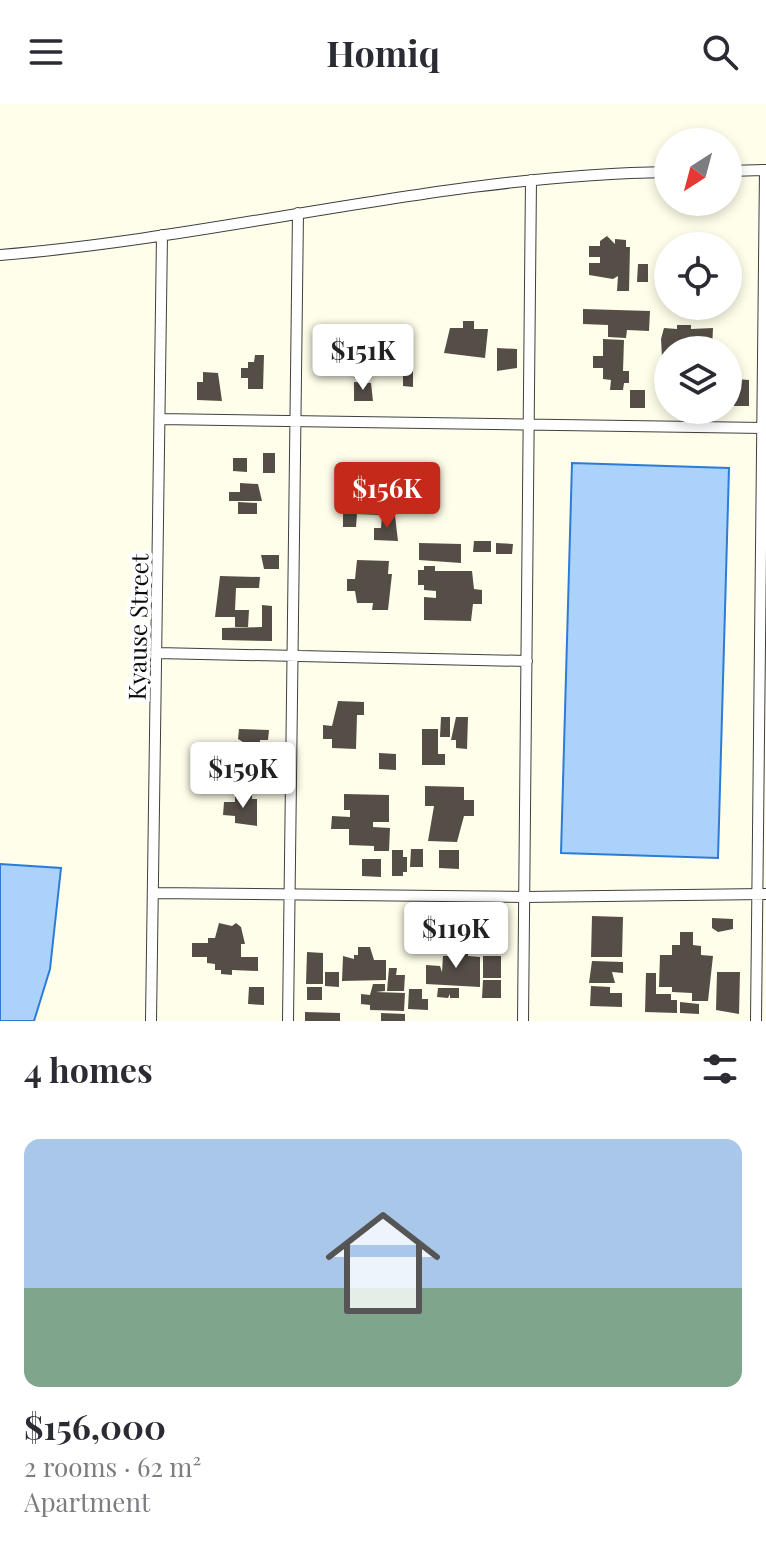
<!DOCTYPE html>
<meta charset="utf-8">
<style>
body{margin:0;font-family:"Playfair Display",serif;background:#f2f2f3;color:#2b2b33;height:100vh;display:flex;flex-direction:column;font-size:30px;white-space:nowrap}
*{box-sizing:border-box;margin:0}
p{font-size:26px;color:#7c7c81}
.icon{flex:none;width:44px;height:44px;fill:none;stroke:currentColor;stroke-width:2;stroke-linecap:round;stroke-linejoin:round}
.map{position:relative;height:917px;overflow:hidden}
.drawer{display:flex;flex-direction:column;background:#fff;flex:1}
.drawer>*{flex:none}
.needle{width:52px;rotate:216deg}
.buttons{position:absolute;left:654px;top:24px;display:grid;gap:16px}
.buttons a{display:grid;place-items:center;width:88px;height:88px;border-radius:50%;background:#fff;box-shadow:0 4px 12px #0003;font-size:40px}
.price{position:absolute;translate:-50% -68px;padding:0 18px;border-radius:8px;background:#fff;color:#222;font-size:26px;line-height:52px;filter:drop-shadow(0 2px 4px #0008)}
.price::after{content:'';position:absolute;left:50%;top:48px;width:24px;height:18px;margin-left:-12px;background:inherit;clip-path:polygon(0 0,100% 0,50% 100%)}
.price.active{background:#c5291a;color:#fff}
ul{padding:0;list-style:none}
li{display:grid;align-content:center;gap:16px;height:424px;padding:0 24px}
li span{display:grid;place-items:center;height:248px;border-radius:16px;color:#555}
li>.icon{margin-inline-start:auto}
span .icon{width:144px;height:144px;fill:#fffc;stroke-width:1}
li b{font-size:34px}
h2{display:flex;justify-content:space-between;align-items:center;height:96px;padding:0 24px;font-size:34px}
header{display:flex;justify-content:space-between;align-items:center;height:104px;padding:0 24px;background:#fff;font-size:36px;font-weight:700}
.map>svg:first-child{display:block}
.water{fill:#aad2fb;stroke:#2c7cd7;stroke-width:2}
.building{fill:#554e47}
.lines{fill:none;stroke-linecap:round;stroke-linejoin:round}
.street-casing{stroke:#3f3f3f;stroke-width:12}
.street{stroke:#fff;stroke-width:10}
.labels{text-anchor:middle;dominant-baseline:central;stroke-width:8;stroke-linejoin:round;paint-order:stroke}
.street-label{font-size:24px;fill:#0c0c0c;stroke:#fff}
</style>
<header><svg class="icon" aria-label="menu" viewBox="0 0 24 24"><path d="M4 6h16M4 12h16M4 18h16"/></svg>Homiq<svg class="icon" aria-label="search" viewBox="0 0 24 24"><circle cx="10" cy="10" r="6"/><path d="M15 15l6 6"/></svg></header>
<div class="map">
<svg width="766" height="917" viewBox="0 0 766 917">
<rect width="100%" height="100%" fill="#fffeea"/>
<path class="water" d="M 572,359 L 729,364 L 718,754 L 561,749 Z
M 0,760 L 61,764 L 50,865 L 34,917 L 0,917 Z"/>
<path class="building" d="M 607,132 L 615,140 L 615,135 L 626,136 L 626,143 L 630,143 L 629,187 L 617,187 L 618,172 L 613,175 L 589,171 L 589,159 L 600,159 L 600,153 L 589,153 L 589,142 L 600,142 L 600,137 Z
M 638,160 L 648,160 L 648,178 L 637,178 Z
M 583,205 L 650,207 L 649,227 L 627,226 L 626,234 L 608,233 L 608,221 L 583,220 Z
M 463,217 L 474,217 L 474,225 L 488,225 L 485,254 L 444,249 L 450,224 L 463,224 Z
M 677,221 L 691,221 L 691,225 L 713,224 L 712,246 L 668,246 L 668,271 L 663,271 L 661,235 L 664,224 L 677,225 Z
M 603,235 L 624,236 L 623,267 L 629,267 L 629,279 L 624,279 L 623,286 L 610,286 L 611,276 L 603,275 L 603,264 L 593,264 L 593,252 L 603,252 Z
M 347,237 L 374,237 L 374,271 L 354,274 L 354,270 L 345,270 L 344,255 L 335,255 L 335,242 L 347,242 Z
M 376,240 L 398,241 L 398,262 L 375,262 Z
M 497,244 L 517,245 L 517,264 L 497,267 Z
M 255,251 L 264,251 L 263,285 L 248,285 L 248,274 L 241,274 L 241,264 L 248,264 L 248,258 L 254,258 Z
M 403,265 L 413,265 L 413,283 L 403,282 Z
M 203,268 L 218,269 L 222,297 L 197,296 L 197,278 L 203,278 Z
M 735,275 L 749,276 L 749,302 L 734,302 Z
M 354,278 L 371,279 L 373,297 L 354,297 Z
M 630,286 L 645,286 L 645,304 L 630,304 Z
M 263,349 L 275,349 L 275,369 L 263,369 Z
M 233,354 L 247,354 L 247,368 L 233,367 Z
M 240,379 L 258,380 L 262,397 L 229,397 L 229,388 L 240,388 Z
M 363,388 L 381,389 L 380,411 L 357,410 L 356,423 L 343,423 L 343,394 L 357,395 L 357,401 L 362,401 Z
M 238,398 L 257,399 L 257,410 L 238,410 Z
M 382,412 L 395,412 L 398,437 L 374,436 L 374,424 L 381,424 Z
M 474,437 L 491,437 L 491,448 L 473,448 Z
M 419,439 L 461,440 L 461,459 L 419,456 Z
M 496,439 L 513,440 L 512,450 L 496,450 Z
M 261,451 L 279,451 L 279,465 L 264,465 Z
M 357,456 L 389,457 L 388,470 L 392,470 L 388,506 L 372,506 L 373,499 L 357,499 L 355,487 L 347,487 L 347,475 L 355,475 Z
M 424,462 L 435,462 L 435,467 L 472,467 L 474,485 L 482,486 L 482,500 L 473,500 L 471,517 L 424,516 L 424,493 L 436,494 L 436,487 L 424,486 L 424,481 L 418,481 L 418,466 L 424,466 Z
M 220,472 L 260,473 L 259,484 L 236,484 L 235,506 L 249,506 L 248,523 L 235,523 L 235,513 L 215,513 Z
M 262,501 L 272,502 L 272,537 L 222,536 L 222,524 L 262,523 Z
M 338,597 L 364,598 L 364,611 L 357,611 L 356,645 L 332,644 L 332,635 L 323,635 L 323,621 L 332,622 Z
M 441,613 L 450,613 L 450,633 L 440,633 Z
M 456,613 L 468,613 L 467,645 L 456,644 L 456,636 L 451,636 Z
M 239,625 L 269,626 L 268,636 L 260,636 L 260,639 L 268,639 L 268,648 L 230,647 L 230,638 L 243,638 L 238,635 Z
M 422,625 L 438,625 L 438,650 L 445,650 L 445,661 L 422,661 Z
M 379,649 L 396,650 L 396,666 L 379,665 Z
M 251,655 L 268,655 L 267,668 L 250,668 Z
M 425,682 L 464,683 L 464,696 L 474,696 L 474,712 L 464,712 L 457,738 L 428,737 L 434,702 L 425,702 Z
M 344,690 L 389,691 L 389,718 L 373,718 L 373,723 L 390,724 L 389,747 L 374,747 L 374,742 L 349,741 L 349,725 L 331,725 L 332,712 L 350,713 L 350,706 L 344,706 Z
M 241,691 L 252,691 L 252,695 L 257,695 L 257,722 L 235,719 L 235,712 L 223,711 L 224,698 L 235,698 L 235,692 Z
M 411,745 L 423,745 L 423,763 L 410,763 Z
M 392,746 L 403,746 L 403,753 L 407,753 L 407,768 L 403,768 L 403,772 L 392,772 Z
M 439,746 L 459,746 L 459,765 L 439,764 Z
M 362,755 L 381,755 L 381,773 L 362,772 Z
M 592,812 L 623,813 L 622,853 L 591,853 Z
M 712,814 L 733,815 L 733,825 L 718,828 L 712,824 Z
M 219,819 L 232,822 L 236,819 L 241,823 L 245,840 L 241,840 L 241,853 L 258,853 L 258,867 L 232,866 L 232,871 L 221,870 L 221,866 L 215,866 L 215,860 L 207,859 L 207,853 L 192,853 L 192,839 L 208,839 L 208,834 L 215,834 Z
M 680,828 L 693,828 L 693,841 L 701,842 L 701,851 L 713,852 L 708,897 L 692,897 L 692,889 L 672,888 L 672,883 L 659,883 L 660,851 L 672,851 L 672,841 L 680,841 Z
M 455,842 L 468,842 L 468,852 L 480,853 L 480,883 L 426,880 L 426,861 L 440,862 L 442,868 L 443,852 L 455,852 Z
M 358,843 L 370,843 L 374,856 L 386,856 L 386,876 L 342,877 L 343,852 L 354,855 L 354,851 L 358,851 Z
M 307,848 L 323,849 L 323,880 L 306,880 Z
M 483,852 L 501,852 L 501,874 L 483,874 Z
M 592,857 L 623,858 L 623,869 L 612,868 L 615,879 L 589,879 Z
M 389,864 L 397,864 L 396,871 L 405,871 L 404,887 L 387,887 Z
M 325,868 L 339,868 L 339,883 L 325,882 Z
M 717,868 L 740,868 L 739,910 L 716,906 Z
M 646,869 L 656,869 L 656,890 L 671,890 L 671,896 L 677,896 L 677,909 L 645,908 Z
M 483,876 L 501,876 L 501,894 L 482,894 Z
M 373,880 L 385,880 L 385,887 L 376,888 L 405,889 L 404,907 L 370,906 L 370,901 L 361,900 L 361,890 L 370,891 Z
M 591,882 L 610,883 L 610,889 L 622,889 L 622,903 L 590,902 Z
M 249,883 L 264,883 L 264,901 L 248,900 Z
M 307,883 L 322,883 L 322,896 L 307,896 Z
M 438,884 L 459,884 L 459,894 L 450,894 L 450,890 L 448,894 L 437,893 Z
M 409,885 L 422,885 L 422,895 L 428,895 L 428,906 L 408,905 Z
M 680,898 L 699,900 L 699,910 L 680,909 Z
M 305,908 L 340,909 L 340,917 L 305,917 Z
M 381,909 L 405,910 L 405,917 L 381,917 Z"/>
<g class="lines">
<g class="street-casing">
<path id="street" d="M 728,67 L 766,66
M 0,151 C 224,133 443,71 668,68
M 160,315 L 766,324
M 157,549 L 527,557
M 153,789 L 525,793 L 766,790
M 151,917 L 162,131
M 288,917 L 298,109
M 523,917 L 531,76
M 756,917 L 765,66"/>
</g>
<use href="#street" class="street"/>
</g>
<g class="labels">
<g class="street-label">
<text transform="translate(137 523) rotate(-89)">Kyause Street</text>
</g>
</g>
</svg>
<div class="buttons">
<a><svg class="needle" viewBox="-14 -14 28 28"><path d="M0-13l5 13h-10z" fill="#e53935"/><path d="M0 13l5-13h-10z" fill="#7c7c81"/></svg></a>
<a><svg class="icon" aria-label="locate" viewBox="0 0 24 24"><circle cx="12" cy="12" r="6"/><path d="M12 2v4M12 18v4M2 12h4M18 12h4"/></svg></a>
<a><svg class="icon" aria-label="layers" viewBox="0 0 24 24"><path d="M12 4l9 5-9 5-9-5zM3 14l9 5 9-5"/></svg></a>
</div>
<b class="price" style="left:363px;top:288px">$151K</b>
<b class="price active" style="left:387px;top:426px">$156K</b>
<b class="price" style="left:243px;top:706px">$159K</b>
<b class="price" style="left:456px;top:866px">$119K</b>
</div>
<section class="drawer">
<h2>4 homes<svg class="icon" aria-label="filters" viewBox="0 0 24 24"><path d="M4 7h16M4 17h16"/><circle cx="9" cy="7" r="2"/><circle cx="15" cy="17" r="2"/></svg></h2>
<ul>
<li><span style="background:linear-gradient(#a9c7e8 60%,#7fa58c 0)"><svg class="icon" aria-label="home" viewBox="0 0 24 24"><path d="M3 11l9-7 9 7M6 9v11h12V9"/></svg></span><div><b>$156,000</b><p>2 rooms · 62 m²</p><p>Apartment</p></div></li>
</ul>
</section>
